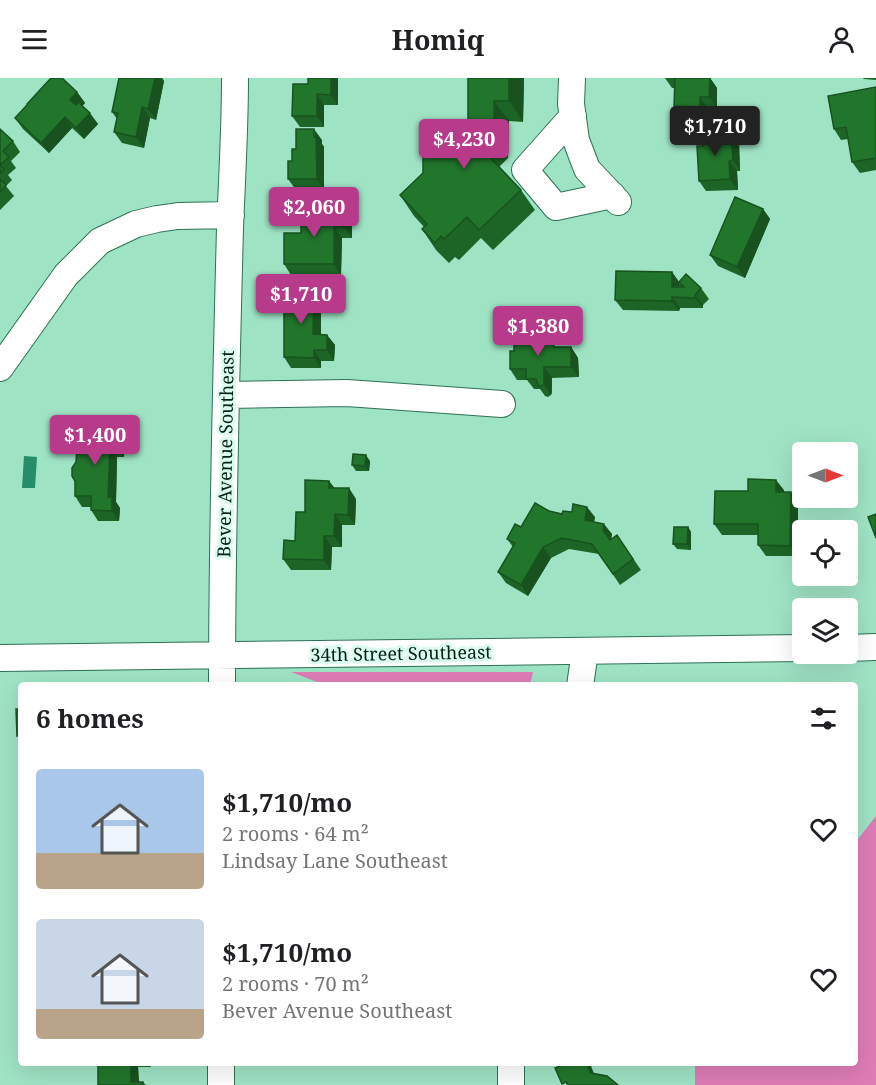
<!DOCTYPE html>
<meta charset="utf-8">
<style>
body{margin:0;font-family:"Noto Serif",serif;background:#f2f2f2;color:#202124;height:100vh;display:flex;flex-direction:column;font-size:22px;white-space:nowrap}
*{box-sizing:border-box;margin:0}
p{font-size:20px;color:#757577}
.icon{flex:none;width:33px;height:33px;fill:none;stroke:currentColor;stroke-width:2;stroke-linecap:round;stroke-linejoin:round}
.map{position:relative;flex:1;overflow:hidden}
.panel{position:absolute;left:18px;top:604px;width:840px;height:384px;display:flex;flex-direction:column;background:#fff;border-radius:6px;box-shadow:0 6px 24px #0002}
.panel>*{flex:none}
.needle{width:39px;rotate:90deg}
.tools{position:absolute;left:792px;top:364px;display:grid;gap:12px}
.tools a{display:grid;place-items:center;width:66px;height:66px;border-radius:6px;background:#fff;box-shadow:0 6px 24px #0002;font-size:30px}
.price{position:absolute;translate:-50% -51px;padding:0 14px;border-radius:6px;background:#b83b8b;color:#fff;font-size:20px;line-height:39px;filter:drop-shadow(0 2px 3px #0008)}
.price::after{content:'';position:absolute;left:50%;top:36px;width:18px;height:14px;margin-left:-9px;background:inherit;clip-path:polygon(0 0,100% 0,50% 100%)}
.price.selected{background:#222;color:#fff}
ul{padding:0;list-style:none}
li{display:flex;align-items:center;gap:18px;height:150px;padding:0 18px}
li span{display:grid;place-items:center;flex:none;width:168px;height:120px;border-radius:6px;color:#555}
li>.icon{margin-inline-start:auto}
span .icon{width:72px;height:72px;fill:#fffc;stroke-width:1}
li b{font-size:26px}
h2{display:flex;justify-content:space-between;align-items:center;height:72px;padding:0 18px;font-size:26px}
header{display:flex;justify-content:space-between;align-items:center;height:78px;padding:0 18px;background:#fff;font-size:27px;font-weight:700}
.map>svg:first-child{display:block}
.forest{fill:#dd7db6}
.water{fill:#258d69}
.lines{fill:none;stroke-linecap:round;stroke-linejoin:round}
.minor-casing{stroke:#2e7157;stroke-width:28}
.minor{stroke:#fff;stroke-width:26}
.wall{fill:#1d6526}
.shaded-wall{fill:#18531f}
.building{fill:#22762c;stroke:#18531f;stroke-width:1.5}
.labels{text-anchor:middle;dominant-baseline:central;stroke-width:6;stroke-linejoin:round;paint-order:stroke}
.street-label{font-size:18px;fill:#052117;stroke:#dbfcec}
</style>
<header><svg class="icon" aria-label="menu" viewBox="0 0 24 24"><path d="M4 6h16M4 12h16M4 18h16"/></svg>Homiq<svg class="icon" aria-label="person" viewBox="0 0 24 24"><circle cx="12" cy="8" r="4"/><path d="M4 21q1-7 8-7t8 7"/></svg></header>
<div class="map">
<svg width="876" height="1007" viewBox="0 0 876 1007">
<rect width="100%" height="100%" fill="#9fe3c5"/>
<path class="forest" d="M 291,594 L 533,594 L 530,607 L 325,607 Z
M 876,738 L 876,1007 L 695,1007 L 695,986 L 855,986 L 855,761 L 858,761 Z"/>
<path class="water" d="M 24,378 L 37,379 L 35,410 L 22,410 Z"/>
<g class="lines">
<g class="minor-casing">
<path id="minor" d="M 572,0 L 571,26 L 576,62 L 587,91 L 618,124
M 573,38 L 525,92 L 556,129 L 612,117
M 0,290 L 66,197 L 100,163 L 136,146 L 157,141 L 178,138 L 231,137
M 226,317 L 347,315 L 502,326
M 848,570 L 876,569
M 0,580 L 802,570
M 222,608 C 222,455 226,302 230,150 C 232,100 235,50 235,0
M 580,608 L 585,573
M 221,1007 L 221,986
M 511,1007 L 511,986"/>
</g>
<use href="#minor" class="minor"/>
</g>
<path class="wall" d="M 119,0 L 162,0 L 164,3 L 156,42 L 150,40 L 144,70 L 122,65 L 114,54 L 117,41 L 112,34 Z
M 338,0 L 338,27 L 324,27 L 324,49 L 300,49 L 292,38 L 308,6 Z
M 468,0 L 524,0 L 523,44 L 509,43 L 508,80 L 499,89 L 521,112 L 535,132 L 493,172 L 481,160 L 459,182 L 455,179 L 449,185 L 436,172 L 422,151 L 424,149 L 414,138 L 400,117 L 464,56 L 468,48 Z
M 665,0 L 710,0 L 717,10 L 717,30 L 707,30 L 707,40 L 681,39 L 674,28 L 674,10 L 672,10 Z
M 863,0 L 876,0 L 876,2 L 864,1 Z
M 876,9 L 876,92 L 860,95 L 852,84 L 848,61 L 841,62 L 834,51 Z
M 77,14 L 85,25 L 82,28 L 98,46 L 84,61 L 72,50 L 49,75 L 23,51 L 15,40 Z
M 0,51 L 13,63 L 20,74 L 11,83 L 16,90 L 8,97 L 12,102 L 6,108 L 14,118 L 0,132 Z
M 322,62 L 322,66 L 324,69 L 324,112 L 296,112 L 288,101 L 292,83 L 296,71 Z
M 739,64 L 740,93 L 737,93 L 738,112 L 706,113 L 699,103 L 703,68 Z
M 763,131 L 770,141 L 745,200 L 718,188 L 710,177 Z
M 337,134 L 344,134 L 352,144 L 352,160 L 342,160 L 341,197 L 291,197 L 284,186 L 301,155 Z
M 672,194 L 679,204 L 701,210 L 709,221 L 703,227 L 703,230 L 680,230 L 679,233 L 623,232 L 615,222 Z
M 321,221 L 321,257 L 327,257 L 335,267 L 334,283 L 321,283 L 321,290 L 291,290 L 284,279 Z
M 542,264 L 557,269 L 571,269 L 578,280 L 579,299 L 552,300 L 552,315 L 551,317 L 548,319 L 545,318 L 540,311 L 534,311 L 527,302 L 517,302 L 510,291 L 514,273 Z
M 125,360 L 124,379 L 117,379 L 116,424 L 120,430 L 119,443 L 98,443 L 91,432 L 91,429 L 82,429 L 75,418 L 76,384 L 80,370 Z
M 370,383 L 369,393 L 356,393 L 352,387 Z
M 329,403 L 334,410 L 356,421 L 355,447 L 342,447 L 342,469 L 332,469 L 331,492 L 291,492 L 283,481 L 295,463 L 305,434 Z
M 784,412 L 784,414 L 791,414 L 798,424 L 798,478 L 766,478 L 758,467 L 758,457 L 722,457 L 714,446 L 748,413 Z
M 562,436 L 595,439 L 594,444 L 612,456 L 611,461 L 617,457 L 641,492 L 620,507 L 599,476 L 569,471 L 551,480 L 528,518 L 506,505 L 498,494 L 513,469 L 507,461 L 521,449 Z
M 688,449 L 691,454 L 691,472 L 677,471 L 673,466 Z
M 96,986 L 150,986 L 151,989 L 138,989 L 139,1004 L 143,1004 L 146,1007 L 98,1007 L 98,988 Z"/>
<path class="shaded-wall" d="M 155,0 L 162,0 L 164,3 L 156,42 L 148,31 Z
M 331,0 L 338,0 L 338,27 L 331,17 Z
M 509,0 L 524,0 L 523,44 L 509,23 Z
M 710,0 L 717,10 L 717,30 L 709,19 Z
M 77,14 L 85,25 L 78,33 L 70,22 Z
M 317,16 L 324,27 L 324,49 L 317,38 Z
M 700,19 L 707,30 L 707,40 L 700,29 Z
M 494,23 L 509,43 L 508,80 L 494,60 Z
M 142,29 L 150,40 L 144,70 L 136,59 Z
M 90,35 L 98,46 L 84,61 L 76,50 Z
M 65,39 L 72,50 L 49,75 L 41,65 Z
M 314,51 L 322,62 L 322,66 L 324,69 L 324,112 L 317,101 Z
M 731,54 L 739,64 L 740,93 L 733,82 Z
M 729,83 L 737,93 L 738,112 L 730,101 Z
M 763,131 L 770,141 L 745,200 L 737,189 Z
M 344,134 L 352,144 L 352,160 L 344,149 Z
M 334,149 L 342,160 L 341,197 L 334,186 Z
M 672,194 L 679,204 L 679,219 L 672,209 Z
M 314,211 L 321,221 L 321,267 L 313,256 Z
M 695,217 L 703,227 L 703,230 L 695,220 Z
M 672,219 L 680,230 L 679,233 L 672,223 Z
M 327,257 L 335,267 L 334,283 L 327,272 Z
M 571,269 L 578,280 L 579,299 L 571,289 Z
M 314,272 L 321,283 L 321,290 L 314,280 Z
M 544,289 L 552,300 L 551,317 L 544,307 Z
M 117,350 L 125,360 L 124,379 L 117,369 Z
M 110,368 L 117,379 L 116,424 L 120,430 L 119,443 L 112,433 L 108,419 Z
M 366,377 L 370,383 L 369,393 L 365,388 Z
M 776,402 L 784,412 L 783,424 L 776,414 Z
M 329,403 L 337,413 L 329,410 Z
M 349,410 L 356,421 L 355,447 L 348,437 Z
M 791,414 L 798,424 L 798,478 L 790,468 Z
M 587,429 L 595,439 L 592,453 L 585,442 Z
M 335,436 L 342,447 L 342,469 L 334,458 Z
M 604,446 L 612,456 L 611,462 L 603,452 Z
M 688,449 L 691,454 L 691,472 L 687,466 Z
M 324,458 L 332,469 L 331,492 L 324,482 Z
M 543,469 L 551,480 L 528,518 L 521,507 Z
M 131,986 L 136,986 L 138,989 L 139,1007 L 131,1004 Z
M 586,986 L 589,986 L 591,988 L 598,1006 L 591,995 Z"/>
<path class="building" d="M 51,0 L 62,0 L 77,14 L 70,22 L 76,27 L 78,24 L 90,35 L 76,50 L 65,39 L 41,65 L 15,40 L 27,27 L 27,26 Z
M 119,0 L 155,0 L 148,31 L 142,29 L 136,59 L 114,54 L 118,35 L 112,34 Z
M 308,0 L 331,0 L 331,17 L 317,16 L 317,38 L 292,38 L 293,6 L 308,6 Z
M 468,0 L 509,0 L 509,23 L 494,23 L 494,60 L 482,71 L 521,112 L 479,152 L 467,139 L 444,161 L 441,158 L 435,165 L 422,151 L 427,146 L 400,117 L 423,95 L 423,66 L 453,66 L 464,56 L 462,54 L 468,48 Z
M 675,0 L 710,0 L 709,19 L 700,19 L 700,29 L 674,28 Z
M 876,9 L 876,80 L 852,84 L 846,49 L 834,51 L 828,18 Z
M 0,51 L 13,63 L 3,73 L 9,79 L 0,87 L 4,91 L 0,96 Z
M 296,51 L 314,51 L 314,59 L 316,59 L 317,101 L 288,101 L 288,83 L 292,83 L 292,71 L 296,71 Z
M 731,54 L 733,82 L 729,83 L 730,101 L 699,103 L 697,68 L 703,68 L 703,55 Z
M 0,101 L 6,107 L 0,114 Z
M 735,119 L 763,131 L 737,189 L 710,177 Z
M 301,131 L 335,131 L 335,134 L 344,134 L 344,149 L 334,149 L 334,186 L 284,186 L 284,155 L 301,155 Z
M 616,193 L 672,194 L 672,209 L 684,209 L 679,204 L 686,196 L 701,210 L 695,217 L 695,220 L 672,219 L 672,223 L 615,222 Z
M 284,211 L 314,211 L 313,256 L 327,257 L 327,272 L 314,272 L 314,280 L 284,279 Z
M 514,259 L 538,259 L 538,264 L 553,264 L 554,269 L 571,269 L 571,289 L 544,289 L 544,307 L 540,308 L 538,307 L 536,301 L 526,301 L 526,291 L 510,291 L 510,273 L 514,273 Z
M 80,348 L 117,350 L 117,369 L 110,368 L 108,419 L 112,419 L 112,433 L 91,432 L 91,418 L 75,418 L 75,403 L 72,398 L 72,390 L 76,384 L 77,370 L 80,370 Z
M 353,376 L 366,377 L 365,388 L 352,387 Z
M 748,401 L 776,402 L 776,414 L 791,414 L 790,468 L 758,467 L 758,446 L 714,446 L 715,413 L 748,413 Z
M 305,402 L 329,403 L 329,410 L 349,410 L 348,437 L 335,436 L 334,458 L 324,458 L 324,482 L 283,481 L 284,462 L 295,463 L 296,434 L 305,434 Z
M 535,425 L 549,433 L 562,436 L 563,433 L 572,434 L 573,426 L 587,429 L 585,442 L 604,446 L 603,452 L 610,462 L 617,457 L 633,481 L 613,496 L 592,466 L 562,460 L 543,469 L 521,507 L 498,494 L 515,465 L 507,461 L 515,446 L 521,449 Z
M 876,436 L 876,460 L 868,439 Z
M 674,449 L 688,449 L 687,466 L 673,466 Z
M 16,631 L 21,631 L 21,658 L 17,658 Z
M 98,986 L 131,986 L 131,1004 L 143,1004 L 143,1007 L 98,1007 Z
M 565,986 L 586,986 L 591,995 L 607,998 L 618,1007 L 568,1007 L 566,1004 L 562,1006 L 555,990 Z"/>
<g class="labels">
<g class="street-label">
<text transform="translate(225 376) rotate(-89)">Bever Avenue Southeast</text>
<text transform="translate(401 575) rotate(-1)">34th Street Southeast</text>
</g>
</g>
</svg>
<div class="tools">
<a><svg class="needle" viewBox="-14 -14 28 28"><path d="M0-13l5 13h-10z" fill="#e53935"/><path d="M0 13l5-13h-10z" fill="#757577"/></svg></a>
<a><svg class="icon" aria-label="locate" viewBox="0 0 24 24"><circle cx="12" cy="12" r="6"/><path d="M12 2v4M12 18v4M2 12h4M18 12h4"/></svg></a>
<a><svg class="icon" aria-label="layers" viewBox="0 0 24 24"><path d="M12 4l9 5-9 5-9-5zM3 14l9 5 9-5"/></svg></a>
</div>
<b class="price selected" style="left:715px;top:79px">$1,710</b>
<b class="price" style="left:464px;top:92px">$4,230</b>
<b class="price" style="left:314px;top:160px">$2,060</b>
<b class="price" style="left:301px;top:247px">$1,710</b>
<b class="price" style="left:538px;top:279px">$1,380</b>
<b class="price" style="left:95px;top:388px">$1,400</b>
<section class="panel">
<h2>6 homes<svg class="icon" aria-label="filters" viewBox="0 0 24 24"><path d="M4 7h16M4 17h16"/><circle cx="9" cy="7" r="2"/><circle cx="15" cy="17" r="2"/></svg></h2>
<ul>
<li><span style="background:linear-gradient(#a9c7e8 70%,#b9a48a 0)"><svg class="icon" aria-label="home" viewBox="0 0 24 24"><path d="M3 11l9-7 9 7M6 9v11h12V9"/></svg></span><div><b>$1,710/mo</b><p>2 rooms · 64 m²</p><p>Lindsay Lane Southeast</p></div><svg class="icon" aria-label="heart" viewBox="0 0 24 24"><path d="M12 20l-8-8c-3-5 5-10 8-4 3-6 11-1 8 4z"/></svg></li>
<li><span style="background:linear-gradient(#c9d6e8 75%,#b9a48a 0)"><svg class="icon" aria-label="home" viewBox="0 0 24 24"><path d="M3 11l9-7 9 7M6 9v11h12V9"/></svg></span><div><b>$1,710/mo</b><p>2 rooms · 70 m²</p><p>Bever Avenue Southeast</p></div><svg class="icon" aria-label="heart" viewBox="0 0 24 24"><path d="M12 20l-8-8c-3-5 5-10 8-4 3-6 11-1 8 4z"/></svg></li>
</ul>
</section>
</div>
